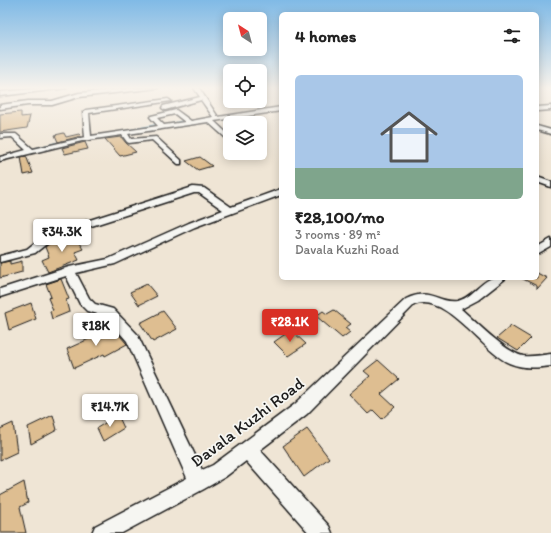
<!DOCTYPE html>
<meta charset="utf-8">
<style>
body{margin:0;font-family:Itim,sans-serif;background:#f2f2f2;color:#222;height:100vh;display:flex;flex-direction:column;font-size:15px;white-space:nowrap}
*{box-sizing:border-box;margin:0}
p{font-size:13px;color:#767676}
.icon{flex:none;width:22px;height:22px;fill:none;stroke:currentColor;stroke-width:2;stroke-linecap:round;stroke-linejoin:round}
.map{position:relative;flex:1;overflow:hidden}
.details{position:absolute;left:279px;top:12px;width:260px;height:268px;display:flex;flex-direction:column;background:#fff;border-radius:6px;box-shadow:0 2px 10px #0003}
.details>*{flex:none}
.needle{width:26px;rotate:324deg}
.tools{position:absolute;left:223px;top:12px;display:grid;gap:8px}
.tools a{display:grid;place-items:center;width:44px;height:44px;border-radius:6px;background:#fff;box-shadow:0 2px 10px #0003;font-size:20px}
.price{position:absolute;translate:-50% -34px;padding:0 9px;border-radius:4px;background:#fff;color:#222;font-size:13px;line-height:26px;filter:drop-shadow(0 1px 2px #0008)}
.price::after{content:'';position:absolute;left:50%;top:24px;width:12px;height:9px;margin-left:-6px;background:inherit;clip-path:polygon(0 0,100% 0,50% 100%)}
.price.active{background:#d93025;color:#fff}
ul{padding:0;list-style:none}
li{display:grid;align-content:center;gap:8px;height:212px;padding:0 16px}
li span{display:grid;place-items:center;height:124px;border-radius:6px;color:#555}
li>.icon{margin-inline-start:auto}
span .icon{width:72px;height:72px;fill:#fffc;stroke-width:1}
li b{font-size:17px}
h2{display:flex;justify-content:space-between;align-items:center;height:48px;padding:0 16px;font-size:17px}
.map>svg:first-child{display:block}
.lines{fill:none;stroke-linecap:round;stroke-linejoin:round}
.canal{fill:#84c3e4;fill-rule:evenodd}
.building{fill:#debe91;stroke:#1c1c1c}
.minor-casing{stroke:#1c1c1c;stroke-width:3}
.minor{fill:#f6f6f2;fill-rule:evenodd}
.labels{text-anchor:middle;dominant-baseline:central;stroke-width:3.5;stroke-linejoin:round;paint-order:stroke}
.near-street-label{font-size:17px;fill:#1c1c1c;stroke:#f6f6f2}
</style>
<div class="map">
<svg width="551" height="533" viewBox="0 0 551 533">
<rect width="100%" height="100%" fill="#efe5d5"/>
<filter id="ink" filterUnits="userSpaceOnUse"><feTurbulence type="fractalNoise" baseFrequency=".025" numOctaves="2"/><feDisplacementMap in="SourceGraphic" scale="8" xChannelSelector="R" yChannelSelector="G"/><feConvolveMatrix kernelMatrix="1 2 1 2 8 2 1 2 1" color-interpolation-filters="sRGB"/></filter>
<g filter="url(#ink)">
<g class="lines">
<path class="canal" d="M 183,120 L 186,122 L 185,123 L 165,127 L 162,125 Z
M 156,124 L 158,125 L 158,127 L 97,138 L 94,136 Z
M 68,139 L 71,141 L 70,142 L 35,150 L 32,148 Z"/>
</g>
<path class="building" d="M 21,112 L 21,117 L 30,116 L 27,128 L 0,132 L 0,114 Z
M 64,133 L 66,137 L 79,134 L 81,136 L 58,142 L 55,135 Z
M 121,137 L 126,143 L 136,152 L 120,156 L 105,139 Z
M 85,142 L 88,149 L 83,150 L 65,154 L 62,148 Z
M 26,156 L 33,173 L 24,175 L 21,157 Z
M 200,157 L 212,166 L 198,170 L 186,161 Z
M 73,234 L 83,249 L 75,252 L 79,260 L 48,272 L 42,260 L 49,257 L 45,247 L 53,241 Z
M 10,261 L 10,264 L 22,261 L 22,272 L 0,278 L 0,263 Z
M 537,273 L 547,278 L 537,289 L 537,286 L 521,278 L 537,278 Z
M 61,279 L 69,299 L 66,300 L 69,312 L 52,319 L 50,311 L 53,310 L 48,298 L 51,297 L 46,284 Z
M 147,284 L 157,296 L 139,305 L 130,292 Z
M 31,303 L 36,319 L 9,330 L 5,313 Z
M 334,310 L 351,324 L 345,328 L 350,332 L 342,338 L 316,316 L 323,311 L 327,314 Z
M 163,311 L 177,329 L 153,342 L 140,323 Z
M 511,326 L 531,338 L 518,351 L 497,338 Z
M 113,328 L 127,344 L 105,356 L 104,354 L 74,368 L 67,349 Z
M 291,330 L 306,344 L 288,356 L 274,342 Z
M 378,360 L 399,379 L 381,394 L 395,407 L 382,419 L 373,410 L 368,414 L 349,394 L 370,376 L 364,371 Z
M 53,415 L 57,430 L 31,444 L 28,427 Z
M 118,415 L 124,428 L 103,441 L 97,428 Z
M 13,423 L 17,452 L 0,460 L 0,429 Z
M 307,429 L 329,458 L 304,477 L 283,446 Z
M 24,482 L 28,503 L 20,507 L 26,533 L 0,533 L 0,495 Z"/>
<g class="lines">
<g class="minor-casing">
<path id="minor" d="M 44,88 L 67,88 L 0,96 L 0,92 Z
M 134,88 L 158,88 L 79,97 L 52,105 L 28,105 L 0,109 L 0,105 L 28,101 L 52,101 L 79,93 Z
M 194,88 L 199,88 L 218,117 L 281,107 L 281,111 L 214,121 L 230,136 L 230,139 L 228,140 L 208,122 L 128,134 L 131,139 L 156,137 L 181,160 L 181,164 L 178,164 L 152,140 L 129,143 L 127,142 L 122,135 L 82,141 L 0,161 L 0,157 L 26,150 L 12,137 L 0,138 L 0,134 L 16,134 L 33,149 L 85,137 L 83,112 L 86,110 L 168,99 L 171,101 L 89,113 L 91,136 L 158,126 L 150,117 L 151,116 L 176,110 L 191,121 L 213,117 L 201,100 L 165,110 L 162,108 L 163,106 L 200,97 ZM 175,114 L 185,122 L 164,125 L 157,118 Z
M 551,106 L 551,110 L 537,111 L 537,107 Z
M 537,126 L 551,130 L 551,134 L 537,130 Z
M 537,177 L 551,182 L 551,187 L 537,182 Z
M 193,187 L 204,188 L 231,207 L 281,189 L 281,195 L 195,227 L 115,264 L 76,273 L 89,298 L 95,304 L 113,309 L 137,334 L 202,470 L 213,465 L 295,404 L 406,299 C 431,287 436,303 457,301 C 471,299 481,281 493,278 C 497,277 502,278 506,278 L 478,300 L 461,309 C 475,321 505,352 523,356 C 532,357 542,355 551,354 L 551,366 C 536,368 524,369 509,363 C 482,351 445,291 414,305 L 307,414 L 260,450 L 329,526 L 332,533 L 309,533 L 246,461 L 225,477 L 204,489 L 122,533 L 92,533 L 95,526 L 187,478 L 127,341 L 105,316 L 87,311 L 80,304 L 66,276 L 0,297 L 0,289 L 69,267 L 108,259 L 189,223 L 223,210 L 199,193 L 194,193 L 54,238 L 35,253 L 0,262 L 0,256 L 27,249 L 46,234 Z
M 551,239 L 551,247 L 537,255 L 537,247 Z"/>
</g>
<use href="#minor" class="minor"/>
</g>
</g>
<linearGradient id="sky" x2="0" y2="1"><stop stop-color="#80bae6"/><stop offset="0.54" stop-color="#f8f3ec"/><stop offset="1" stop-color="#f8f3ec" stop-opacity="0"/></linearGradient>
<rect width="551" height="163" fill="url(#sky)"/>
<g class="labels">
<g class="near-street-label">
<text transform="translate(247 422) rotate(-37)">Davala Kuzhi Road</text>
</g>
</g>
</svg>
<div class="tools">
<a><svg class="needle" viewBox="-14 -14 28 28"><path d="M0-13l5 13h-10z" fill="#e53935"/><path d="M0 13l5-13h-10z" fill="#767676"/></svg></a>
<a><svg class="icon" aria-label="locate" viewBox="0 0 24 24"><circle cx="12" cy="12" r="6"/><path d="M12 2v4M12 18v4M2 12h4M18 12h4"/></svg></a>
<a><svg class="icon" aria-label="layers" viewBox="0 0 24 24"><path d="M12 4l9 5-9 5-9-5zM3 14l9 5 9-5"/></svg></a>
</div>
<b class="price" style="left:62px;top:253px">₹34.3K</b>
<b class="price active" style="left:290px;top:343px">₹28.1K</b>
<b class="price" style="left:96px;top:347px">₹18K</b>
<b class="price" style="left:110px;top:428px">₹14.7K</b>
<section class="details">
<h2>4 homes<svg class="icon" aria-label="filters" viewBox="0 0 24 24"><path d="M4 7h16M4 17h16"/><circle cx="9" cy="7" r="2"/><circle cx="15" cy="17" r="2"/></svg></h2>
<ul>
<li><span style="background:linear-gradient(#a9c7e8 75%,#7fa58c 0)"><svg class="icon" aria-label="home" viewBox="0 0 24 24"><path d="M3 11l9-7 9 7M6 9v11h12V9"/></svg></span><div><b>₹28,100/mo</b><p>3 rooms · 89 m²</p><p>Davala Kuzhi Road</p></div></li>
</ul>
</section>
</div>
